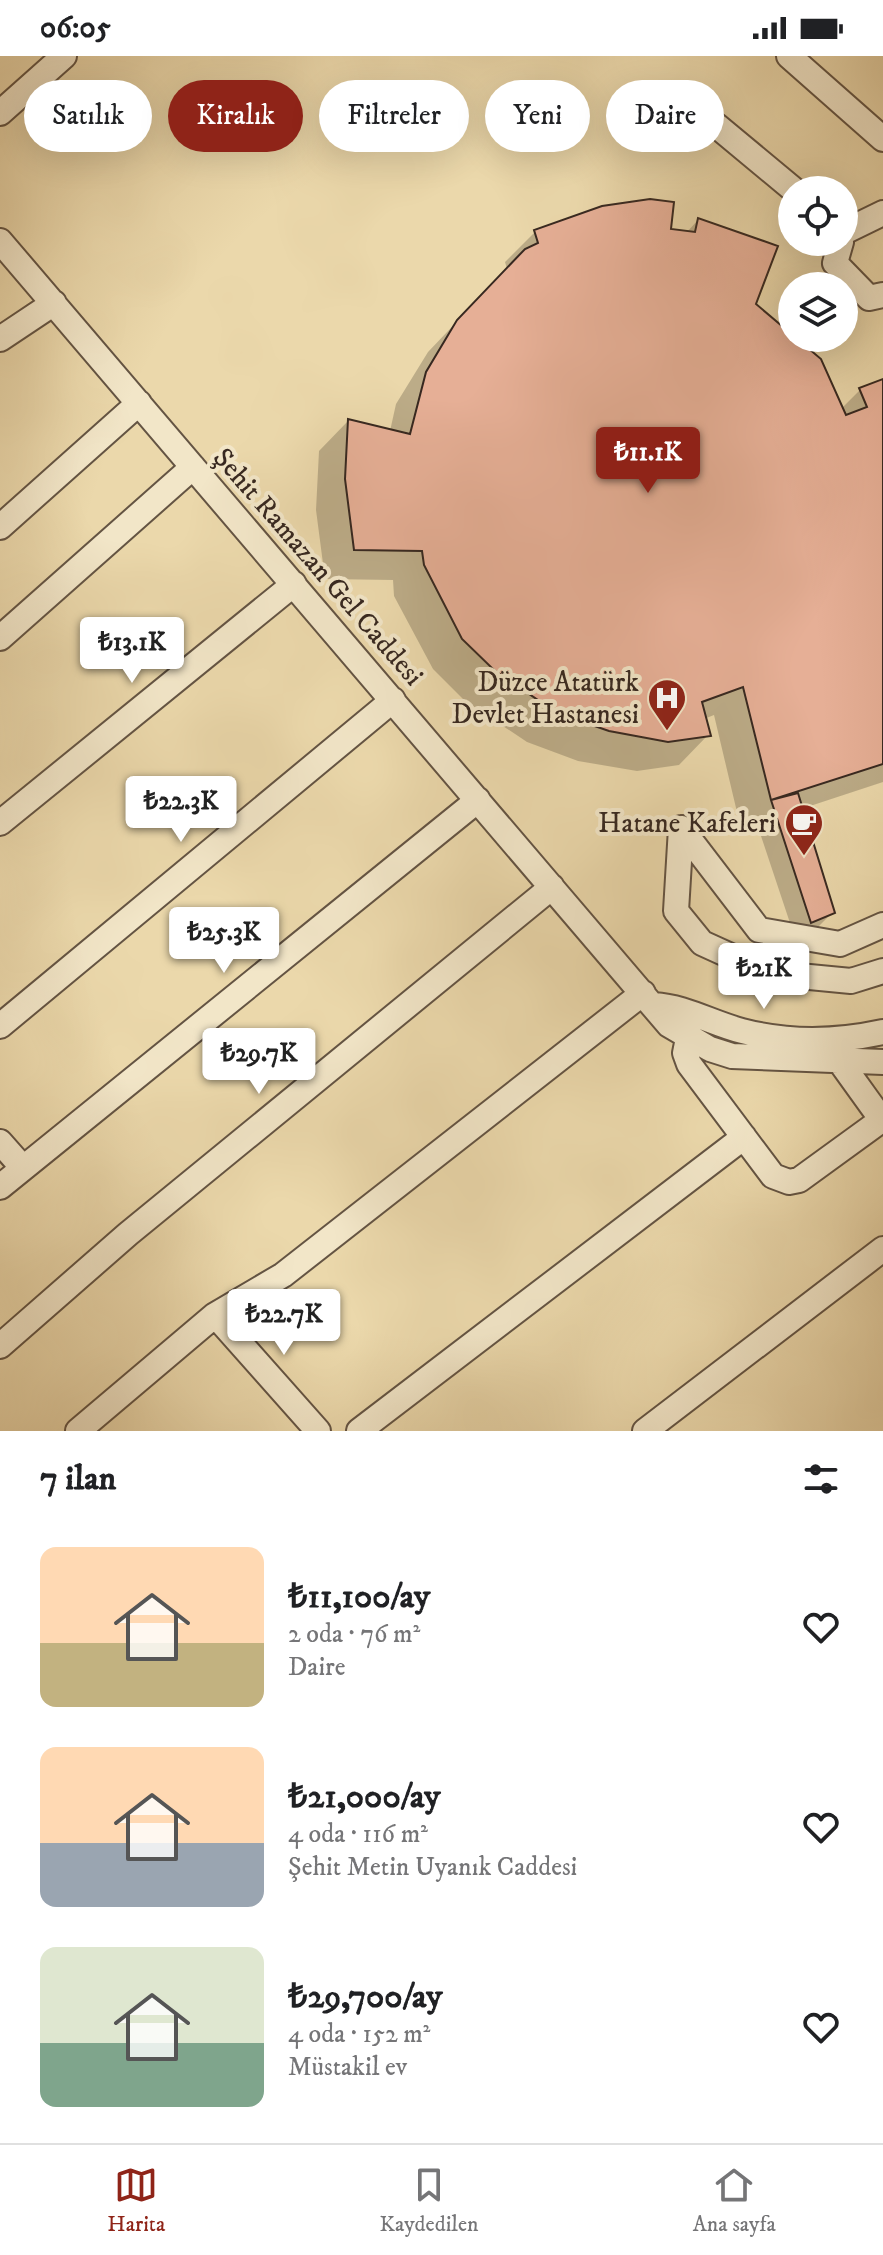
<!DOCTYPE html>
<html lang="tr">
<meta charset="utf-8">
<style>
body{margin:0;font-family:"IM FELL DW Pica",serif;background:#f6f6f6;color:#202124;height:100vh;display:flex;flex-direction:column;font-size:30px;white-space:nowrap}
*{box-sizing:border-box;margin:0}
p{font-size:26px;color:#757577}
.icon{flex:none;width:44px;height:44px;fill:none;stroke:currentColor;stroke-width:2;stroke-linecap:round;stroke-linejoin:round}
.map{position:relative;height:1375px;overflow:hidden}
.sheet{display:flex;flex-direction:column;background:#fff;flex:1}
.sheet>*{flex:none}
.top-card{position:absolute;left:24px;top:24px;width:836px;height:72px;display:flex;gap:16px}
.buttons{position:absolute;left:778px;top:120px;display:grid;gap:16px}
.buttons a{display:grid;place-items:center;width:80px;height:80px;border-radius:50%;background:#fff;box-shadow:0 8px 32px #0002;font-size:40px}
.price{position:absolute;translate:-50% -68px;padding:0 18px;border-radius:8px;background:#fff;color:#222;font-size:26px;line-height:52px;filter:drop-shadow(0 2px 4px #0008)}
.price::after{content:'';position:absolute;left:50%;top:48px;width:24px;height:18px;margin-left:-12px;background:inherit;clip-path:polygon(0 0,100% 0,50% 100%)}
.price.active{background:#8f2418;color:#fff}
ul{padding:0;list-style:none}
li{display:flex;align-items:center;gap:24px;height:200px;padding:0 40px}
li span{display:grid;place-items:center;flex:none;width:224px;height:160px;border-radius:16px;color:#555}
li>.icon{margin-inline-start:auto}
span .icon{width:96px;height:96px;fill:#fffc;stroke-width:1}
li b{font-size:34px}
h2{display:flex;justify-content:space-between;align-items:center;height:96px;padding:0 40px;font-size:34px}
.pill{padding:0 28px;border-radius:36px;background:#fff;box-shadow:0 8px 32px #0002;font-size:28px;line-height:72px}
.pill.active{background:#8f2418;color:#fff}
.status{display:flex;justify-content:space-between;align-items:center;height:56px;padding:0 40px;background:#fff;direction:ltr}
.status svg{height:22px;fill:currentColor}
.menu{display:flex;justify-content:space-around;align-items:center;height:112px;border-top:2px solid #e0e0e0;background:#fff;font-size:22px;color:#757577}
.menu a{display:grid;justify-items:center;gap:4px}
.menu .active{color:#8f2418}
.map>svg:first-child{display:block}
.shadow{fill:#0003}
.building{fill:#e6af96;stroke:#372820;stroke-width:2}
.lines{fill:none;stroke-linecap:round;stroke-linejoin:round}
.minor-casing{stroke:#645443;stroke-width:28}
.minor{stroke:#f2e6c8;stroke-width:24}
.labels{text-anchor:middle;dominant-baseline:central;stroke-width:8;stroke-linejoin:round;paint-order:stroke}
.street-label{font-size:28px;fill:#372820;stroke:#f2e6c8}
.poi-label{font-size:28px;fill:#372820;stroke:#f2e6c8;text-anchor:end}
</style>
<div class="status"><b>06:05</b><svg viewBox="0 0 49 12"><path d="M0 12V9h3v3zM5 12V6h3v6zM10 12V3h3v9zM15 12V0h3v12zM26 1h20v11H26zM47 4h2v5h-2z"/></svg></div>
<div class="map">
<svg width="883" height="1375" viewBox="0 0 883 1375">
<rect width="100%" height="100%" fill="#ebd8ab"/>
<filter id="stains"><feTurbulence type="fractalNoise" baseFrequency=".0025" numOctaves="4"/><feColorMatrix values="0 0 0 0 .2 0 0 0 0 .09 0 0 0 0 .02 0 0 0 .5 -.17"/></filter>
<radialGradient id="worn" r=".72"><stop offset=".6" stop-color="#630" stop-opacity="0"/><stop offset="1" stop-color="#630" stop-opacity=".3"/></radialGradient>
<path class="shadow" d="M 698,164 L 753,249 L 841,353 L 860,334 L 883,325 L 883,726 L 801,753 L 833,856 L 816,873 L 795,882 L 757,768 L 741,773 L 714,659 L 704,663 L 708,679 L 679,709 L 637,715 L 578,705 L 527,686 L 464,644 L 433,613 L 394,540 L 393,524 L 325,523 L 316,454 L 319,395 L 348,365 L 390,375 L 396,348 L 428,296 L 507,213 L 505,206 L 535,176 L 686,177 Z"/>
<path class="building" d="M 650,143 L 674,146 L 671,173 L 695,176 L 698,162 L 778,190 L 756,248 L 821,303 L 846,359 L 867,351 L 859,332 L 883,323 L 883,708 L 771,744 L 743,631 L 702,646 L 711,680 L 668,686 L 609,675 L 557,657 L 494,614 L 462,583 L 424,509 L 422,495 L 354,494 L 345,423 L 348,363 L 410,378 L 426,316 L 457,264 L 525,193 L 538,187 L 534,174 L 602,150 Z
M 798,737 L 835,857 L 811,867 L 771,744 Z"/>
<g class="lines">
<g class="minor-casing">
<path id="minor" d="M 789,0 L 883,83
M 0,57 L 64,0
M 717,70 L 794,134
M 844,176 L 883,157
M 0,185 L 669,969 L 710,993 L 732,1000 L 883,1006
M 841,186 L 835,207 L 869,242 L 883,239
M 0,283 L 54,247
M 0,471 L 139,347
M 0,582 L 193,411
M 0,767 L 294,528
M 681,772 L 676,855 L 702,887 L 768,917 L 851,925 L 883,915
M 681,772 L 759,874 L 840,888 L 883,869
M 654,949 C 686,951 711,967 742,975 C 788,987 837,986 883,976
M 0,970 L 393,644
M 688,982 L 685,997 L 689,1008 L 773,1120 L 789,1126 L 799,1124 L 883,1063
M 841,1007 L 882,1064
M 0,1086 L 23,1112
M 0,1131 L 478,744
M 215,1259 L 318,1375
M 0,1290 L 128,1178 L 552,831
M 78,1375 L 215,1259 L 283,1219 L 643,937
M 359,1375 L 744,1081
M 645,1375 L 883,1193"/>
</g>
<use href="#minor" class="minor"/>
</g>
<defs>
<g id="hospital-pin" transform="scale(2)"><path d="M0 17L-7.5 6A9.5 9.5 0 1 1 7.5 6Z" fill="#8f2418" stroke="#f2e6c8"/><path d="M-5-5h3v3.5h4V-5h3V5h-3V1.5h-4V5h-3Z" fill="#fff"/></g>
<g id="cafe-pin" transform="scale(2)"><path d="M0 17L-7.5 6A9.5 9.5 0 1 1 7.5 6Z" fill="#8f2418" stroke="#f2e6c8"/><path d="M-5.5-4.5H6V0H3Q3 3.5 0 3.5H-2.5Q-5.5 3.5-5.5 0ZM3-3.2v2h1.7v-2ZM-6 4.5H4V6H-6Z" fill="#fff"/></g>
</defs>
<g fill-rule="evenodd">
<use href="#hospital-pin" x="667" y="642"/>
<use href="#cafe-pin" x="804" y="767"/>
</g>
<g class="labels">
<g class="street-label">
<text transform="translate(318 511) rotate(49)">Şehit Ramazan Gel Caddesi</text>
</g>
<g class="poi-label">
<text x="639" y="626">Düzce Atatürk<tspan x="639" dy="32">Devlet Hastanesi</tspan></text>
<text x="776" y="767">Hatane Kafeleri</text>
</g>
</g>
<rect width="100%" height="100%" filter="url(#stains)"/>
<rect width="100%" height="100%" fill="url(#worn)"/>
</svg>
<div class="buttons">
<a><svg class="icon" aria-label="locate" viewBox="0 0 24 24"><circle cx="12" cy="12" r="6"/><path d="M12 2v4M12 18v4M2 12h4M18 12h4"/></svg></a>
<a><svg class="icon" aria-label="layers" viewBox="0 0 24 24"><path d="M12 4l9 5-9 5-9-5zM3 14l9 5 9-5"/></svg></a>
</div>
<b class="price active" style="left:648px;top:439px">₺11.1K</b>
<b class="price" style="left:132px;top:629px">₺13.1K</b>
<b class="price" style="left:181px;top:788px">₺22.3K</b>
<b class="price" style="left:224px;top:919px">₺25.3K</b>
<b class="price" style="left:764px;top:955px">₺21K</b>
<b class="price" style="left:259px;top:1040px">₺29.7K</b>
<b class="price" style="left:284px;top:1301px">₺22.7K</b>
<div class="top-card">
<a class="pill">Satılık</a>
<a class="pill active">Kiralık</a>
<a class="pill">Filtreler</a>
<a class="pill">Yeni</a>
<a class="pill">Daire</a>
</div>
</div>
<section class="sheet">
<h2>7 ilan<svg class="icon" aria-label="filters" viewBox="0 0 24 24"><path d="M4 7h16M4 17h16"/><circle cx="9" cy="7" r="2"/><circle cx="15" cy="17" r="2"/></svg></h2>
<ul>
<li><span style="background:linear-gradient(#ffd9b3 60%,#c2b280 0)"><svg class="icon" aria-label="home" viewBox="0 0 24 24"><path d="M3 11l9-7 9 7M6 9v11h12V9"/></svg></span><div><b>₺11,100/ay</b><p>2 oda · 76 m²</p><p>Daire</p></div><svg class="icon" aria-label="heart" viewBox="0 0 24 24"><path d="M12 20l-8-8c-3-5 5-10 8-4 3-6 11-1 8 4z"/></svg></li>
<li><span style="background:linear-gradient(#ffd9b3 60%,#9aa5b1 0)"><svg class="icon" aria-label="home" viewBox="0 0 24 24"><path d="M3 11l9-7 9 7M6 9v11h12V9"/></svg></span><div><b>₺21,000/ay</b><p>4 oda · 116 m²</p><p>Şehit Metin Uyanık Caddesi</p></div><svg class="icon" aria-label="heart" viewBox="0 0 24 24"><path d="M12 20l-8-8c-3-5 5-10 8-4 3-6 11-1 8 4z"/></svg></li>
<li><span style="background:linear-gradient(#dfe7d0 60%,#7fa58c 0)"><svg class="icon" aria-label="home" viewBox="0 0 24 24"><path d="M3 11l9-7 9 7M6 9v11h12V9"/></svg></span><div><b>₺29,700/ay</b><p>4 oda · 152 m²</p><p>Müstakil ev</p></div><svg class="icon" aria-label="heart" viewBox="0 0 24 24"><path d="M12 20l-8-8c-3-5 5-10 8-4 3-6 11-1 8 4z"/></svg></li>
</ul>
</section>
<nav class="menu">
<a class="active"><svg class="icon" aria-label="map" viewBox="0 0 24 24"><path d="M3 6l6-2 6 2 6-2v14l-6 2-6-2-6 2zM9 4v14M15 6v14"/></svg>Harita</a>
<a><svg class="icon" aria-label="saved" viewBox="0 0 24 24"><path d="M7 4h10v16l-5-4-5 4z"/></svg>Kaydedilen</a>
<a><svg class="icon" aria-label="home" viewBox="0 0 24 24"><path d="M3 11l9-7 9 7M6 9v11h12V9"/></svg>Ana sayfa</a>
</nav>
